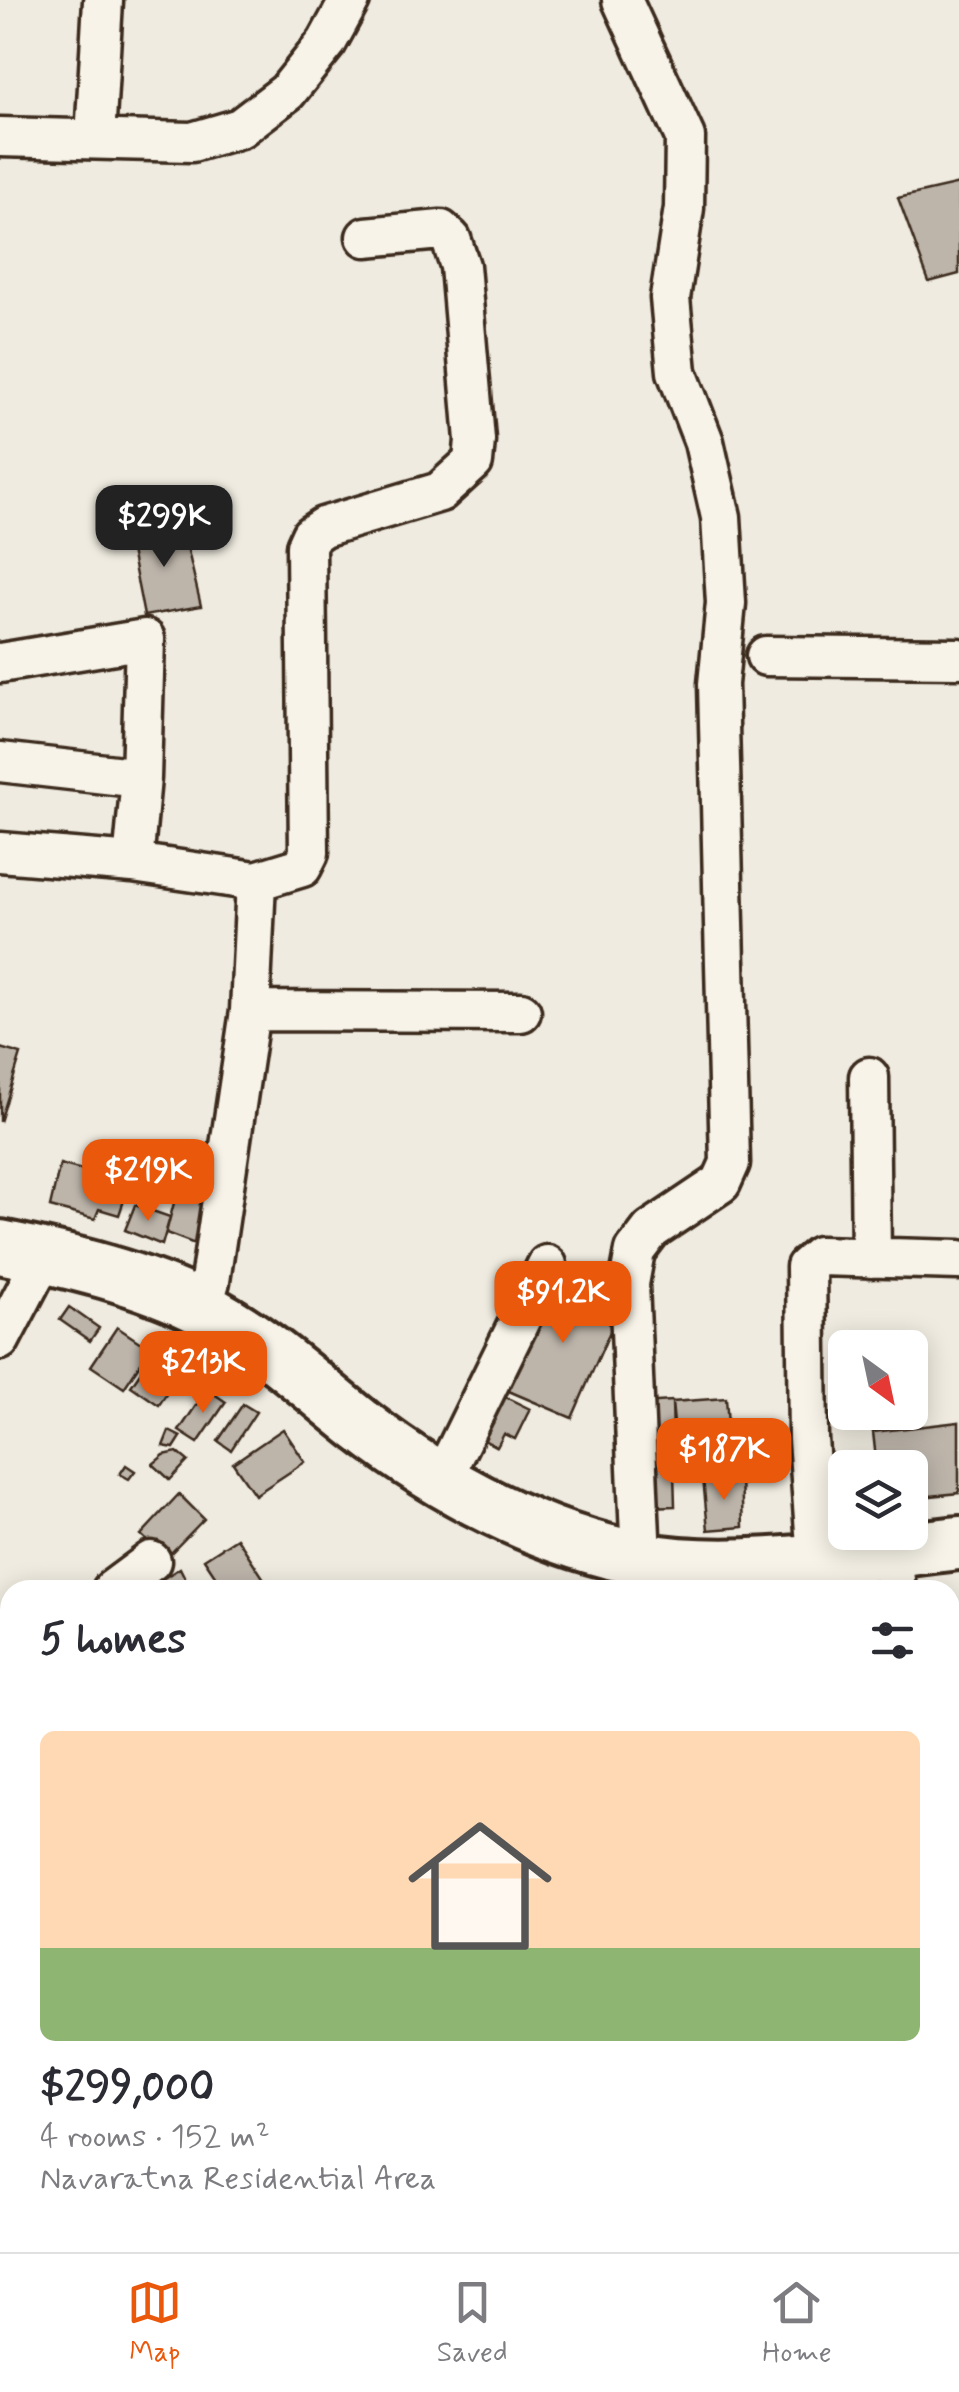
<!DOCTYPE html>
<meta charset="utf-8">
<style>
body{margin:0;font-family:Mynerve,sans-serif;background:#f2f2f3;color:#2b2b33;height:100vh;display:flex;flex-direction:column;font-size:38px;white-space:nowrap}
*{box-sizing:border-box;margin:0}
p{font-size:32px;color:#7c7c81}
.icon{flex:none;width:55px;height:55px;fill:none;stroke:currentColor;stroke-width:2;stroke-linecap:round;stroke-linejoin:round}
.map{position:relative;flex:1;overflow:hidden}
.sheet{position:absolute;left:0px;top:1580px;width:960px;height:672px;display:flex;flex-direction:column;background:#fff;border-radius:30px 30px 0 0;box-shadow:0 5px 25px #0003}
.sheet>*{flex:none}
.needle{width:65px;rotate:147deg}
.buttons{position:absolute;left:828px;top:1330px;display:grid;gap:20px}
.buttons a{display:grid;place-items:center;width:100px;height:100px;border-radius:15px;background:#fff;box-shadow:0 5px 25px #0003;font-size:50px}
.price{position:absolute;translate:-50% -85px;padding:0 22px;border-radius:20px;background:#ea580c;color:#fff;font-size:32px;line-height:65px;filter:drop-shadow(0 2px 5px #0008)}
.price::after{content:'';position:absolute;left:50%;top:60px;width:30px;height:22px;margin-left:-15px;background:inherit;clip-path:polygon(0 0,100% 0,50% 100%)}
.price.current{background:#222;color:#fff}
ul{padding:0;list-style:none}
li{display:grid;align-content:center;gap:20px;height:530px;padding:0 40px}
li+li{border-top:2px solid #e1e1e2}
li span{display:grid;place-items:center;height:310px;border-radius:15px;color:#555}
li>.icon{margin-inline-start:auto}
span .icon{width:180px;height:180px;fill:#fffc;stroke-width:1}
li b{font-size:42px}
h2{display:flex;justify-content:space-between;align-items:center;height:120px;padding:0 40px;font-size:42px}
.menu{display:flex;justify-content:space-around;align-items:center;height:140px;border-top:2px solid #e1e1e2;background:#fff;font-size:28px;color:#7c7c81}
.menu a{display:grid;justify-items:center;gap:5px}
.menu .current{color:#ea580c}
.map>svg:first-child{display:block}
.building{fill:#bdb5aa;stroke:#3b2a1e;stroke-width:2.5}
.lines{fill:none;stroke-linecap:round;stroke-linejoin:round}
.street-casing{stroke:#3b2a1e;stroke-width:45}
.secondary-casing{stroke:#3b2a1e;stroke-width:60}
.street{stroke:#f7f3e8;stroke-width:38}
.secondary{stroke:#f7f3e8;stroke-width:52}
</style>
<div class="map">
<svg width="959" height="2252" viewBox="0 0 959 2252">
<rect width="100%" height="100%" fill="#efebe0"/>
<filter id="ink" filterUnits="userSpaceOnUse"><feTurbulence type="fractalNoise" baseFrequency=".01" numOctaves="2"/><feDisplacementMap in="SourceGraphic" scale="20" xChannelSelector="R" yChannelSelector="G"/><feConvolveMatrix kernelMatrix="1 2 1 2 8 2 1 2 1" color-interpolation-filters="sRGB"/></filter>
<g filter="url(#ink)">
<path class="building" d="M 959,184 L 959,274 L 929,282 L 898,198 Z
M 181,521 L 201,606 L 144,616 L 128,535 Z
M 0,1048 L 21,1054 L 0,1122 Z
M 60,1164 L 130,1183 L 119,1215 L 99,1209 L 95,1219 L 50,1207 Z
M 179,1184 L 211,1195 L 195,1244 L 166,1233 Z
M 135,1205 L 170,1217 L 162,1245 L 125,1230 Z
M 555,1274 L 622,1304 L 572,1418 L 504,1389 Z
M 69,1307 L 99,1328 L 90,1341 L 60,1320 Z
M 117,1327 L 150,1349 L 124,1388 L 91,1366 Z
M 144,1367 L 172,1385 L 159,1405 L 131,1386 Z
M 207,1389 L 226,1402 L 198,1443 L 179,1431 Z
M 491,1390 L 530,1409 L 515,1439 L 504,1434 L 497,1447 L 484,1440 L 491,1425 L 477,1418 Z
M 726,1398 L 731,1463 L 678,1467 L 672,1402 Z
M 672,1401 L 675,1506 L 645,1507 L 641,1403 Z
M 243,1404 L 256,1412 L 231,1450 L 218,1441 Z
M 959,1422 L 959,1493 L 910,1498 L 910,1468 L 877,1468 L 873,1432 Z
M 283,1429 L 305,1462 L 255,1495 L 233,1463 Z
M 169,1431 L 181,1437 L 174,1448 L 163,1446 Z
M 177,1452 L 188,1461 L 170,1480 L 153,1464 L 164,1455 Z
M 126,1465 L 135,1471 L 129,1479 L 120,1474 Z
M 703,1478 L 741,1478 L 743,1527 L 708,1530 Z
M 179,1494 L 204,1519 L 166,1558 L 141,1535 Z
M 237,1538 L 266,1582 L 253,1590 L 209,1590 L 207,1582 L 216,1577 L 204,1559 Z
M 180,1568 L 191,1590 L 164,1590 L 159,1581 Z
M 959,1690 L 959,1732 L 950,1733 L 950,1691 Z
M 950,1738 L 959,1738 L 959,1764 L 951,1764 L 950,1785 Z
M 10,1759 L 10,1869 L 0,1871 L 0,1762 Z
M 959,1790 L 959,1842 L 950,1844 L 950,1792 Z"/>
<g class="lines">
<g class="street-casing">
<path id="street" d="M 622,0 L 685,137 L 684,208 L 670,298 L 677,372 L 704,442 L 721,517 L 726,603 L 718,684 L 730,1163 L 721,1183 L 651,1230 L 635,1251 L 629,1284 L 641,1559 L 639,1590
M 0,137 L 192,142 L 240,128 L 287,92 L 327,42 L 350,0
M 95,138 L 103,1
M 766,656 L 959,658
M 0,663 L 145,639 L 141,778 L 133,863 L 256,881 L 250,1011 L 210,1281 L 202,1308
M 0,762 L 141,778
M 0,852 L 133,863
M 256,881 L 302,867 L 309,853 L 306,546 L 311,535 L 323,527 L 440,492 L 473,462 L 475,440 L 460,266 L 451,239 L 441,230 L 366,237
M 250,1011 L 521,1012
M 869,1077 L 871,1258
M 0,1340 L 44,1256
M 442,1479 L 547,1265
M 892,1551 L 896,1590
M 817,1558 L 808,1439 L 806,1267 L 819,1256 L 959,1260
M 112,1590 L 151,1561
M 0,1671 L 10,1664
M 950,1905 L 959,1920
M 0,2126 L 10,2125
M 81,2242 L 84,2252
M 513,2242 L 515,2252
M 671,2242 L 672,2252"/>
</g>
<g class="secondary-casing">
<path id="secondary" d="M 0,1247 C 65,1260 144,1278 203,1309 C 263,1340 310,1385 362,1426 C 442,1488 541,1540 641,1559 C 738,1577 861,1554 959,1543"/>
</g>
<use href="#street" class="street"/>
<use href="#secondary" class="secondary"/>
</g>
</g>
</svg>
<div class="buttons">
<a><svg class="needle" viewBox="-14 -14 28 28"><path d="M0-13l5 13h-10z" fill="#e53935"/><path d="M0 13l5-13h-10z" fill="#7c7c81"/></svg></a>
<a><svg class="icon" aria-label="layers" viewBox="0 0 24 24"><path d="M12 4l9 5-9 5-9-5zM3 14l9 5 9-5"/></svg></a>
</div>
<b class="price current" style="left:164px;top:570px">$299K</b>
<b class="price" style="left:148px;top:1224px">$219K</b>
<b class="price" style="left:563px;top:1346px">$91.2K</b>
<b class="price" style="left:203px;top:1416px">$213K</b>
<b class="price" style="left:724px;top:1503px">$187K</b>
<section class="sheet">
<h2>5 homes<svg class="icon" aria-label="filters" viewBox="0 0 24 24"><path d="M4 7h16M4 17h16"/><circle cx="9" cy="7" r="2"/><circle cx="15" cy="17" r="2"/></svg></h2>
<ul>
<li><span style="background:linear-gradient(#ffd9b3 70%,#8fb573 0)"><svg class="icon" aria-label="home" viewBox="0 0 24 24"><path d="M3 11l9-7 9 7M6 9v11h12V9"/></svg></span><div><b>$299,000</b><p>4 rooms · 152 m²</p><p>Navaratna Residential Area</p></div></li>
</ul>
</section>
</div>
<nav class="menu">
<a class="current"><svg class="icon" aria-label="map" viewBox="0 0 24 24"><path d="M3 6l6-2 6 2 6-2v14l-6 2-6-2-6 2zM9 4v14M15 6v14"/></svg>Map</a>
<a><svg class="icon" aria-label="saved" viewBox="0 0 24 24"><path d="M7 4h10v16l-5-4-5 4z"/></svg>Saved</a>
<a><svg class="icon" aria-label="home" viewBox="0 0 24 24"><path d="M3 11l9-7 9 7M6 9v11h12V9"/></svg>Home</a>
</nav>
